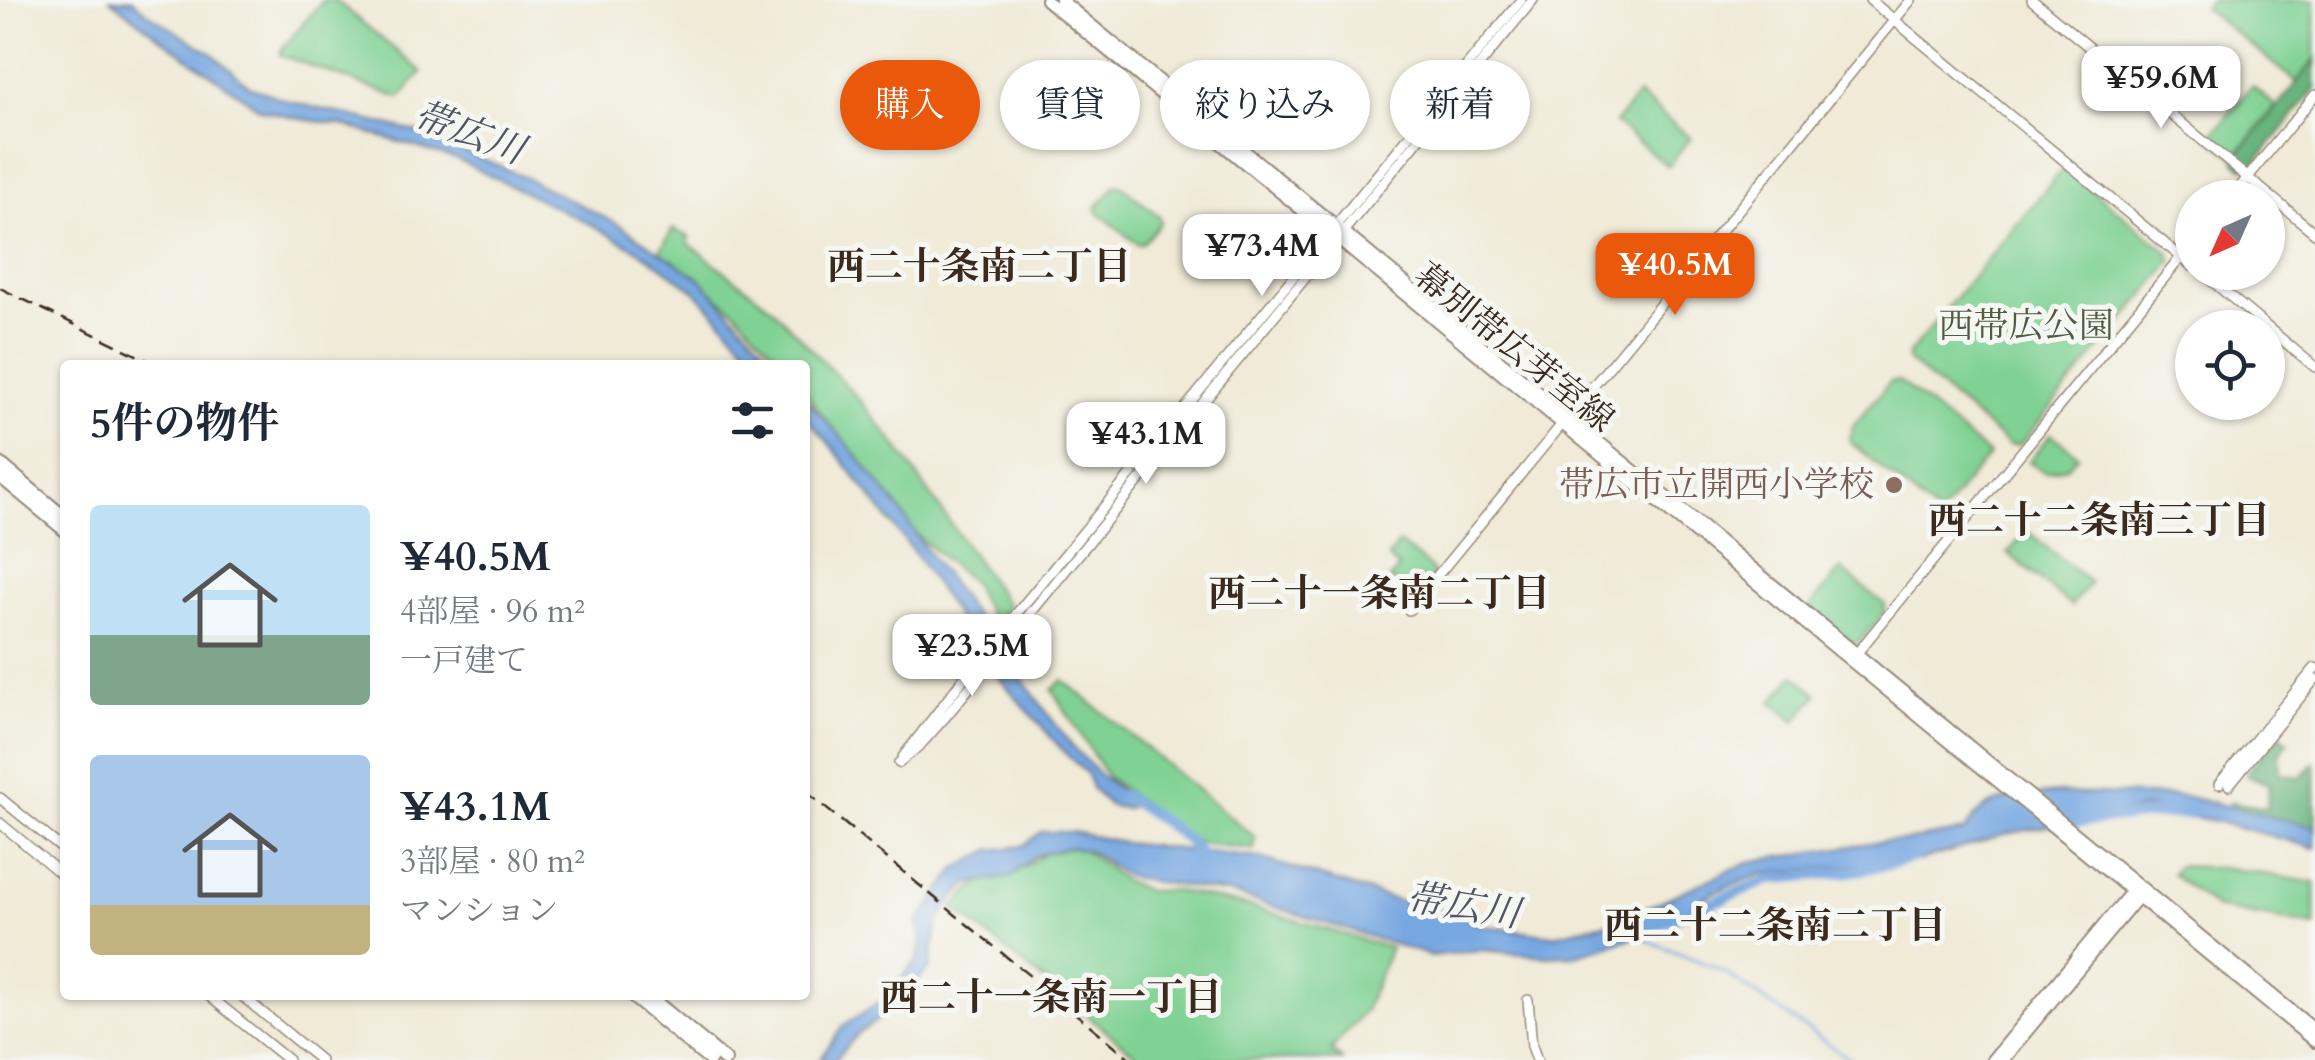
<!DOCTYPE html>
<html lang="ja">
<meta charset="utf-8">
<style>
body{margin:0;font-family:Cardo,"Noto Serif JP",serif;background:#f2f2f3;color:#1f2937;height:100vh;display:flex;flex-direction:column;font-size:38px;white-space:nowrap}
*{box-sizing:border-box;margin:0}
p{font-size:32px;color:#747a83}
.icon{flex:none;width:55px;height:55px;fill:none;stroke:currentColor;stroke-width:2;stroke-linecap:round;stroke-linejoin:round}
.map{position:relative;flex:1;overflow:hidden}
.drawer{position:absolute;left:60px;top:360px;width:750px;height:640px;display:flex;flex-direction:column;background:#fff;border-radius:10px;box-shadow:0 2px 8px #0004}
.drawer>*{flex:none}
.top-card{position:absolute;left:840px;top:60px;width:950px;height:90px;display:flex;gap:20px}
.needle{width:65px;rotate:225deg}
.buttons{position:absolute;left:2175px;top:180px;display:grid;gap:20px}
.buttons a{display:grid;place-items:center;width:110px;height:110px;border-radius:50%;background:#fff;box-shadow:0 2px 8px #0004;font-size:50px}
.price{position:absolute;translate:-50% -85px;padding:0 22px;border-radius:20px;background:#fff;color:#222;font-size:32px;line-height:65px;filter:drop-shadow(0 2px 5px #0008)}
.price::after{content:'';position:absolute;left:50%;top:60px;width:30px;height:22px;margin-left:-15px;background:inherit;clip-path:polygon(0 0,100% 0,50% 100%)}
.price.current{background:#ea580c;color:#fff}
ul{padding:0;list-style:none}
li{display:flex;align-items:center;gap:30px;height:250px;padding:0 30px}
li span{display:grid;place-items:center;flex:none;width:280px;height:200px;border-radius:10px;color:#555}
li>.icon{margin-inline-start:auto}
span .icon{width:120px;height:120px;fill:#fffc;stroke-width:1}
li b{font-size:42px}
h2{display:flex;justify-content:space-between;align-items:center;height:120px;padding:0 30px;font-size:42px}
.chip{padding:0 35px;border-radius:45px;background:#fff;box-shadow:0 2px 8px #0004;font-size:35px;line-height:90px}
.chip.current{background:#ea580c;color:#fff}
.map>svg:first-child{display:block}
.green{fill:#80d294;stroke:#5e7e59;stroke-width:2.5}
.forest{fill:#68b47e;stroke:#526f4e;stroke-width:2.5}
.water{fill:#77a7e1;stroke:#596880;stroke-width:2.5}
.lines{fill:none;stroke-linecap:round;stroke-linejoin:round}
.stream{stroke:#77a7e1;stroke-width:2.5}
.river{stroke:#77a7e1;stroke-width:11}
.minor-casing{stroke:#968a7a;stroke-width:12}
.major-casing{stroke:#968a7a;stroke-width:14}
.highway-casing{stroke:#968a7a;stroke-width:16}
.minor{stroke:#fff;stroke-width:9}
.major{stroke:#fff;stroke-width:10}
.highway{stroke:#fff;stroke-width:12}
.rail{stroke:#3b2a1e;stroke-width:2.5;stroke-dasharray:15 8;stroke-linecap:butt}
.education-dot{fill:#8d6e63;stroke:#f6f6f2;stroke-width:4}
.labels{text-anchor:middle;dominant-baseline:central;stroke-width:10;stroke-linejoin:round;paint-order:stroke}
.park-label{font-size:35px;fill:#505c41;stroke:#f6f6f2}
.street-label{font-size:35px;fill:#3b2a1e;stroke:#f6f6f2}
.education-label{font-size:35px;fill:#785e54;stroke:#f6f6f2;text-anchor:end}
.water-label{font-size:38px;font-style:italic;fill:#505662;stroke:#f6f6f2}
.neighbourhood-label{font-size:38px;font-weight:bold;fill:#3b2a1e;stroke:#f6f6f2}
</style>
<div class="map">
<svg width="2315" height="1060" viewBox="0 0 2315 1060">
<rect width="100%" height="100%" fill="#f6f6f2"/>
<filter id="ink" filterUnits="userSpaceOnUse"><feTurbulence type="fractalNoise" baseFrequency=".01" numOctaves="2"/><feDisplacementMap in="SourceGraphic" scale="20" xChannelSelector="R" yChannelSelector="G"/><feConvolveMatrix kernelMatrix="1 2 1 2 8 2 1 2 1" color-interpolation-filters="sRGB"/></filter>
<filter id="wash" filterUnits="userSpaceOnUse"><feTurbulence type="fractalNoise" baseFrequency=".0048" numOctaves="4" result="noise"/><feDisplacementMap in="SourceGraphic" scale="40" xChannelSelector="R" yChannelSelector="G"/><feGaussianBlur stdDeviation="2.25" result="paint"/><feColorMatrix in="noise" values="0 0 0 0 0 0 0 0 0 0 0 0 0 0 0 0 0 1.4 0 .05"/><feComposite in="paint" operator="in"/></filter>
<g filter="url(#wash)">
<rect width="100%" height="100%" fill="#f0ead7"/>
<path class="green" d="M 323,0 L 335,0 L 422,72 L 400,98 L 280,55 L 282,49 Z
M 2210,0 L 2315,0 L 2315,60 L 2297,82 L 2204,8 Z
M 2252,86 L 2276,106 L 2234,157 L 2210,137 Z
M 1638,95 L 1691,138 L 1668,166 L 1615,123 Z
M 2067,170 L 2170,253 L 2172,262 L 2020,445 L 2009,445 L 1908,361 L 1908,355 L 2059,173 Z
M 1116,185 L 1121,185 L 1159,216 L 1161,222 L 1142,244 L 1137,244 L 1098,212 L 1096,208 Z
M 673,229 L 689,237 L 688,243 L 770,306 L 859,399 L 895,444 L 1008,606 L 992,621 L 972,582 L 922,540 L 895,511 L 852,456 L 805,391 L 805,365 L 786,365 L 735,310 L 660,251 Z
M 1899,381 L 1989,455 L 1939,516 L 1850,442 L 1852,427 L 1890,382 Z
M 2051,434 L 2078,455 L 2067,467 L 2044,472 L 2029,461 Z
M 2027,531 L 2090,583 L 2071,606 L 2008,553 Z
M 1399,543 L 1432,569 L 1434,576 L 1414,599 L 1390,579 L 1399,568 L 1388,557 Z
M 1841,569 L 1885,605 L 1885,611 L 1859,642 L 1851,643 L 1809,608 Z
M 1794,675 L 1818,695 L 1795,721 L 1772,702 Z
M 1063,680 L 1255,837 L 1254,849 L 1198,843 L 1108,778 L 1052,690 Z
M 1072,841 L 1126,882 L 1147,891 L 1172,890 L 1248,906 L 1390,948 L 1365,1010 L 1331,1050 L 1342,1060 L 1142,1060 L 954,908 L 974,886 L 1028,865 L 1050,849 Z
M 2178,866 L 2228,868 L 2315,883 L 2315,926 L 2215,908 L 2172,874 Z"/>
<path class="forest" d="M 2315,60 L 2315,89 L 2252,167 L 2244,168 L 2236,162 L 2238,154 Z
M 2281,735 L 2288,742 L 2279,754 L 2280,773 L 2300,777 L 2315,763 L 2315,834 L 2228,813 L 2230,802 L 2267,808 L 2269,784 L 2246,775 L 2275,736 Z"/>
<path class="water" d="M 111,0 L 132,0 L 153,17 L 213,54 L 249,86 L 288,101 L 420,133 L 516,173 L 618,224 L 699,278 L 780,365 L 763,365 L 695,291 L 644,254 L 590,224 L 456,159 L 342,125 L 294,118 L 260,109 L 160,38 Z
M 805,398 L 846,442 L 900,510 L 924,547 L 1071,745 L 1100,775 L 1134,801 L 1127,809 L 1109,805 L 1091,788 L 1087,774 L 1064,752 L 1005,685 L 967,633 L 915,554 L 833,448 L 805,416 Z
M 2057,793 L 2184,796 L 2315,827 L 2315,848 L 2219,822 L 2147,808 L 2006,834 L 1923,860 L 1762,874 L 1714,892 L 1643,935 L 1575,955 L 1547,956 L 1481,950 L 1431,956 L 1233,894 L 1137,879 L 1123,874 L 1091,852 L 1071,847 L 1034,856 L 1011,877 L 970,883 L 952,900 L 938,922 L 930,968 L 890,1011 L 858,1034 L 835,1060 L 820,1060 L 843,1026 L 882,1000 L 917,960 L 922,941 L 918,923 L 956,869 L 991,850 L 1023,846 L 1041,832 L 1073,832 L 1126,843 L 1260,858 L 1405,903 L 1456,912 L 1484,926 L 1554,935 L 1622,919 L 1748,862 L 1884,841 L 1904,841 L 1965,831 C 1984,793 2019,798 2057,793 Z"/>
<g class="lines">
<path class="stream" d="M 1637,936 L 1721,970 L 1851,1060"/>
<path class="river" d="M 1122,795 C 1147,812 1190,835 1205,861
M 2058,824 L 2155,814 L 2189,814
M 1654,926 L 1771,879 L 1846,872 L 1882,866 L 1914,857"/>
</g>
</g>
<g filter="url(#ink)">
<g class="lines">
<g class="minor-casing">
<path id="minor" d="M 1870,0 L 2192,266
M 2032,0 L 2315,233
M 2231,198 L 2315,95
M 2201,272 L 2315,367
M 1409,610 L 1911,0
M 1857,653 L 2192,244
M 903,757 L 975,664 L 1521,0
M 899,763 L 922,743 L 947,715 L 1533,0
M 2219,784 L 2315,668
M 2229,785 L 2315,679
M 0,798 L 65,851
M 0,823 L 65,877
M 208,995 L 288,1060
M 241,995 L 320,1060
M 1528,1000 L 1532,1046 L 1537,1060"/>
</g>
<g class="major-casing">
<path id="major" d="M 1046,0 L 2315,1042
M 1061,0 L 2315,1030
M 1992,1060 L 2135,887
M 2003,1060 L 2141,894"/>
</g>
<g class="highway-casing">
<path id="highway" d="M 0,464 L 65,518
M 0,476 L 65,530
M 631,995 L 710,1060
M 647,995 L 725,1060"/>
</g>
<use href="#minor" class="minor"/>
<use href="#major" class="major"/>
<use href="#highway" class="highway"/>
<path class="rail" d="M 0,288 L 157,365
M 805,791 L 1132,1060"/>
</g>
</g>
<circle class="education-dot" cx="1894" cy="485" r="10"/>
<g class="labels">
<g class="park-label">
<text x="2026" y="326">西帯広公園</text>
</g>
<g class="street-label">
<text transform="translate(1514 348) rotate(39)">幕別帯広芽室線</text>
</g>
<g class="education-label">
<text x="1874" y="485">帯広市立開西小学校</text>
</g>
<g class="water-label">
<text transform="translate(469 133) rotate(20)">帯広川</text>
<text transform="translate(1463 906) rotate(9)">帯広川</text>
</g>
<g class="neighbourhood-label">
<text x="979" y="267">西二十条南二丁目</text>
<text x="2099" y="521">西二十二条南三丁目</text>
<text x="1379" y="594">西二十一条南二丁目</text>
<text x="1775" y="926">西二十二条南二丁目</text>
<text x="1051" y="998">西二十一条南一丁目</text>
</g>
</g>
</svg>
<div class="buttons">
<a><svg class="needle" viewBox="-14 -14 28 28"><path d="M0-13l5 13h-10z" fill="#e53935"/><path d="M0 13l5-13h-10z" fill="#747a83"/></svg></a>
<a><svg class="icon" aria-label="locate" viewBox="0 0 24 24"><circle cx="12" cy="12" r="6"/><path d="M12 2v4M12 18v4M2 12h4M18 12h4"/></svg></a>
</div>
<b class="price" style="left:2161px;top:131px">¥59.6M</b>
<b class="price" style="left:1262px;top:299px">¥73.4M</b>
<b class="price current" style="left:1675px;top:318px">¥40.5M</b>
<b class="price" style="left:1146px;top:487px">¥43.1M</b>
<b class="price" style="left:972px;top:699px">¥23.5M</b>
<div class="top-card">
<a class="chip current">購入</a>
<a class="chip">賃貸</a>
<a class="chip">絞り込み</a>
<a class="chip">新着</a>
</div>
<section class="drawer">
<h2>5件の物件<svg class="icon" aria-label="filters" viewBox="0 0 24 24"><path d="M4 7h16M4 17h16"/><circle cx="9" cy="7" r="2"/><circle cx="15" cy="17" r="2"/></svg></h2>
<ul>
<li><span style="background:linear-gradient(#bfe0f5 65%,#7fa58c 0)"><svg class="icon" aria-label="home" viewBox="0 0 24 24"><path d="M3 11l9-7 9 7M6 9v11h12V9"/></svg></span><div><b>¥40.5M</b><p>4部屋 · 96 m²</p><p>一戸建て</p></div></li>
<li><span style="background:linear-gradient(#a9c7e8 75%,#c2b280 0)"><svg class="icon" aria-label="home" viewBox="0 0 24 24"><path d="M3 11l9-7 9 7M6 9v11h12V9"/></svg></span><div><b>¥43.1M</b><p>3部屋 · 80 m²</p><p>マンション</p></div></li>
</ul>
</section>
</div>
